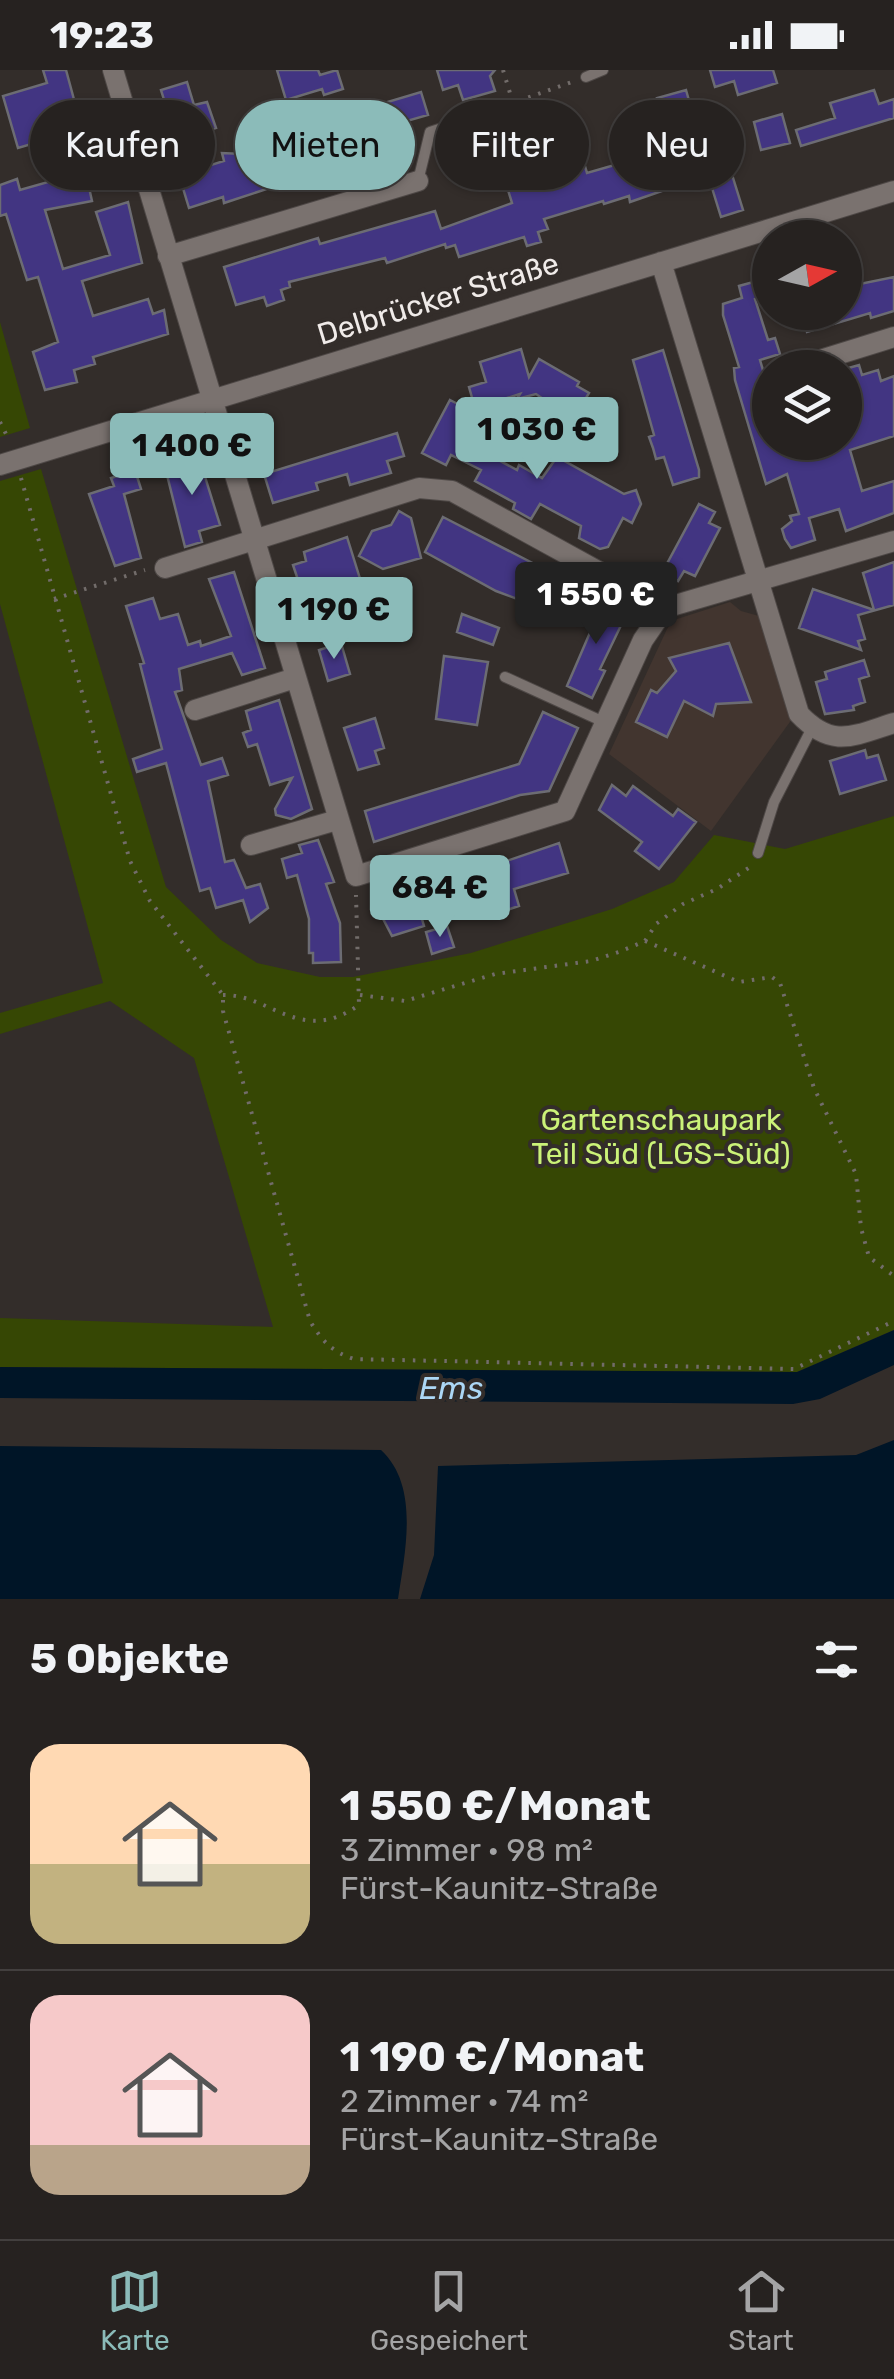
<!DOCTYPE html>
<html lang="de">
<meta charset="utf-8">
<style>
body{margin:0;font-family:Rubik,sans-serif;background:#322f2d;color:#f1f3f6;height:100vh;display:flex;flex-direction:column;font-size:38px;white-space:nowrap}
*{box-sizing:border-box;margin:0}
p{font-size:32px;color:#a4a4a5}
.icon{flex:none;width:55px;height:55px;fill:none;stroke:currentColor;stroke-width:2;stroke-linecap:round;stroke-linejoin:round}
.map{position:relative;height:1529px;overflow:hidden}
.drawer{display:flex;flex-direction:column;background:#262220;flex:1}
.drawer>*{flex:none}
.hud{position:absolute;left:30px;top:30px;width:835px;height:90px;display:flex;gap:20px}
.needle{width:65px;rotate:82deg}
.fabs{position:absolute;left:752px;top:150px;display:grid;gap:20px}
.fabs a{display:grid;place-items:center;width:110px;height:110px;border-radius:50%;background:#262220;box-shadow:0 2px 8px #0004,0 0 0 2px #423f3e;font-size:50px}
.price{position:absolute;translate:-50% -85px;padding:0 22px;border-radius:10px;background:#8bbbb9;color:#111;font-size:32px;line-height:65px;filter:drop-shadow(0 2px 5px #0008)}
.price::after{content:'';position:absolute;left:50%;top:60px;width:30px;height:22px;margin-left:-15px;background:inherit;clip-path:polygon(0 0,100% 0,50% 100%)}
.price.current{background:#222;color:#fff}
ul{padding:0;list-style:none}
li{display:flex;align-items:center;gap:30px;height:250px;padding:0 30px}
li+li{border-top:2px solid #423f3e}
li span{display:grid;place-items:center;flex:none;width:280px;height:200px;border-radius:30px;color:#555}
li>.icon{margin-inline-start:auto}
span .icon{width:120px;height:120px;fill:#fffc;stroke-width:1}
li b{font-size:42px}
h2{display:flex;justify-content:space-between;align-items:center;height:120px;padding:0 30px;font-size:42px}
.tag{padding:0 35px;border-radius:45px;background:#262220;box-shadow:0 2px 8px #0004,0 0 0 2px #423f3e;font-size:35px;line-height:90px}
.tag.current{background:#8bbbb9;color:#111}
.status{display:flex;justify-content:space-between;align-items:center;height:70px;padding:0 50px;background:#262220;direction:ltr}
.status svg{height:28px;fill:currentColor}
.tab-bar{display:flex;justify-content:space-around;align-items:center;height:140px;border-top:2px solid #423f3e;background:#262220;font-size:28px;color:#a4a4a5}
.tab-bar a{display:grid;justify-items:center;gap:5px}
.tab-bar .current{color:#8bbbb9}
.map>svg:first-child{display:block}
.built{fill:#42352f}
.green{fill:#364704}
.water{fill:#001527}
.building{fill:#423582;stroke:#6c6c73;stroke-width:2.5}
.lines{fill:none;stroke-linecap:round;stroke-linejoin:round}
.service-casing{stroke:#4e4846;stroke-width:12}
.minor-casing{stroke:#4e4846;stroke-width:22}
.path{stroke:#726c6a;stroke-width:4;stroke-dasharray:2.5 8;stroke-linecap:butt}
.service{stroke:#7a726f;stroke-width:10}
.minor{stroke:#7a726f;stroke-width:20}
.labels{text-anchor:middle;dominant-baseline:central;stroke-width:8;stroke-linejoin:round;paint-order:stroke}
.street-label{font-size:30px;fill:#f0ebe9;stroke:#332d2a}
.park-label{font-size:30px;fill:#cbf278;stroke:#332d2a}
.water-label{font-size:32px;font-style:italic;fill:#acd7f5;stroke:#332d2a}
</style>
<div class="status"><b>19:23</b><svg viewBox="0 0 49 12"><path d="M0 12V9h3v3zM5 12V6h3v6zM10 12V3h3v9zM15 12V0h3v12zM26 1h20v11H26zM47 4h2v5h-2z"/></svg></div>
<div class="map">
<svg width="894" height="1529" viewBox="0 0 894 1529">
<rect width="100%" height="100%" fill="#332d2a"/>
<path class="built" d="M 730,532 L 741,541 L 759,546 L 792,649 L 711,761 L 609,684 L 667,559 L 674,550 Z"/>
<path class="green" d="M 0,252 L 30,358 L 0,367 Z
M 41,399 L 166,817 L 221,870 L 257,893 L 320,907 L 353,907 L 471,883 L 612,839 L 674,812 L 714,765 L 785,779 L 894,746 L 894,1260 L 797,1302 L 0,1297 L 0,1248 L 273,1257 L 194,988 L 110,931 L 0,964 L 0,943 L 103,913 L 0,534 L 0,411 Z"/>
<path class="water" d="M 894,1260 L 894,1295 L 820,1329 L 793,1334 L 0,1328 L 0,1297 L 797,1302 Z
M 894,1370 L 894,1529 L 420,1529 L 434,1485 L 438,1396 L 856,1385 Z
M 0,1376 L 381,1380 C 420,1416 405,1482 398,1529 L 0,1529 Z"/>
<path class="building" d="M 43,0 L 66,0 L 79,48 L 100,41 L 109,69 L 80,77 L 92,131 L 45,140 L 63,199 L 110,185 L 96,142 L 128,132 L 142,193 L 82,211 L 93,246 L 148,229 L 153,244 L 164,240 L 168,264 L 93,287 L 95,294 L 74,300 L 77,312 L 45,320 L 33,282 L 58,272 L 38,207 L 27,210 L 6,144 L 0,146 L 0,115 L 17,109 L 20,120 L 66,107 L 55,67 L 18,78 L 3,26 L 47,13 Z
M 277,0 L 318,0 L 320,5 L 337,0 L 343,19 L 324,25 L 322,19 L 286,30 Z
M 437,0 L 495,0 L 490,6 L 495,21 L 463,30 L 458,15 L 443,20 Z
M 710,0 L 773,0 L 777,13 L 738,25 L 734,11 L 715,17 Z
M 187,12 L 194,35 L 207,32 L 216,58 L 194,65 L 188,46 L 171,52 L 161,20 Z
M 686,20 L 700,69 L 707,67 L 712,83 L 724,79 L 743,140 L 721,147 L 708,105 L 630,132 L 629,126 L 604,134 L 603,131 L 544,149 L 548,159 L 538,162 L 541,172 L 527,176 L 524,167 L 459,187 L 455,175 L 446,178 L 445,174 L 387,193 L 385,188 L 289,212 L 290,217 L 281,220 L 284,230 L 267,236 L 264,227 L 236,235 L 224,197 L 318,168 L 320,174 L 435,141 L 441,159 L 512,133 L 504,107 L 485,103 L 473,65 L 501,56 L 513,93 L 519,96 L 553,85 L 543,49 L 569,42 L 587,103 L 618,94 L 620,99 L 671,78 L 657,28 Z
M 874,20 L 879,34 L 894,29 L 894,48 L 801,76 L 796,60 L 835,48 L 830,33 Z
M 421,22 L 428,45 L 403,52 L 409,72 L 224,133 L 223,127 L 189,138 L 179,105 L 224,91 L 222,83 L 243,84 L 282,72 L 287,86 L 326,73 L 323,62 L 344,56 L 347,66 L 390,52 L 384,33 Z
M 782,44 L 790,73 L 761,80 L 754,52 Z
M 894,207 L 894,241 L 871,248 L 870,243 L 807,262 L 801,242 L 845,242 L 845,217 Z
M 757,211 L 762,227 L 755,229 L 768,270 L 775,268 L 780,284 L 760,290 L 770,324 L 770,372 L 789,372 L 792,383 L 845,372 L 845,299 L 859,295 L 862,305 L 878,300 L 881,311 L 894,306 L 894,366 L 850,380 L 862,421 L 894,411 L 894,443 L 846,461 L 839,439 L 809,448 L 815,470 L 791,478 L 785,469 L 782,459 L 792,451 L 790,446 L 799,444 L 787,404 L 766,414 L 735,310 L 734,298 L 739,297 L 723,245 L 723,234 L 742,228 L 739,216 Z
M 521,279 L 529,307 L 539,289 L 579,312 L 577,316 L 589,323 L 583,333 L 600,343 L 590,361 L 536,324 L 517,329 L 520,324 L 475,338 L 469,317 L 486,312 L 480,292 Z
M 663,280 L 699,400 L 699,407 L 673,415 L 664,387 L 656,389 L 653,378 L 649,367 L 654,365 L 633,290 Z
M 450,330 L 479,345 L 465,372 L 517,400 L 519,395 L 542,408 L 557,387 L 624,424 L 636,420 L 641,434 L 632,453 L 623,448 L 608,477 L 600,479 L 579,468 L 581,456 L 540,434 L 531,449 L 513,439 L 515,433 L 475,411 L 481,400 L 451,385 L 446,395 L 422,383 Z
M 397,363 L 404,386 L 387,391 L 391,403 L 350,415 L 347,404 L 316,413 L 318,420 L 273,433 L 264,404 Z
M 197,381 L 220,455 L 199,461 L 202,472 L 185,477 L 167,405 L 175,403 L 172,389 Z
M 135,400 L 141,419 L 124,424 L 141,488 L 115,496 L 89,424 L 114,416 L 111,408 Z
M 699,434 L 715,442 L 709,453 L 720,458 L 695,506 L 684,501 L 678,511 L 662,503 Z
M 399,441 L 411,448 L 421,488 L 383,499 L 359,486 L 372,461 L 391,455 Z
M 443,447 L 546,500 L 553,507 L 542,528 L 534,523 L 528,533 L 496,521 L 425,482 Z
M 347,467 L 366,528 L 341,536 L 338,528 L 319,533 L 316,524 L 304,528 L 293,495 L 306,491 L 304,482 Z
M 894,492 L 894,535 L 858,545 L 865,569 L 858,571 L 861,580 L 799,558 L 813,519 L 874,540 L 863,503 Z
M 234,502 L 265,598 L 242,605 L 232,583 L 179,599 L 182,620 L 175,622 L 201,695 L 222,688 L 228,705 L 208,711 L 225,792 L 234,790 L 246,818 L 260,814 L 268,838 L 250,852 L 243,830 L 216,838 L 210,818 L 200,821 L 166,693 L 137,702 L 133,689 L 162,679 L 140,594 L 144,593 L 126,536 L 153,528 L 160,549 L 178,544 L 188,575 L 200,571 L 201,576 L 231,566 L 209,509 Z
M 597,526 L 626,545 L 600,599 L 605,601 L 592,628 L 567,616 L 592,558 L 585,555 Z
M 462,544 L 499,558 L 493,575 L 457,562 Z
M 341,573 L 350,604 L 328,611 L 319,580 Z
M 729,573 L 751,632 L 716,634 L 713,646 L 684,631 L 667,667 L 636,652 L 651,620 L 657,623 L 676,601 L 669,588 Z
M 444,586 L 488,592 L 477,655 L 436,649 Z
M 864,590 L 869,606 L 859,609 L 865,632 L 853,636 L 854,640 L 825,644 L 816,612 L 827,609 L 825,602 Z
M 279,630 L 312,739 L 291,749 L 276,745 L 275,739 L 292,708 L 270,715 L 257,674 L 248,677 L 243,663 L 251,660 L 246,641 Z
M 543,642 L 578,658 L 549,721 L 520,725 L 374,772 L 365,741 L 519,694 Z
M 375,648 L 384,678 L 375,681 L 379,694 L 358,700 L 344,658 Z
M 865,680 L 867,688 L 878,685 L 886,710 L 840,724 L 830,691 Z
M 612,715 L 626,726 L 633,716 L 673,746 L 678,739 L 696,752 L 659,799 L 635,781 L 642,772 L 599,740 Z
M 318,770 L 334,812 L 326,814 L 340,853 L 341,892 L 313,893 L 313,883 L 309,883 L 309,849 L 297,805 L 287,808 L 282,789 L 302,783 L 299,775 Z
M 559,773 L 568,803 L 514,819 L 519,836 L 495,844 L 490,829 L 461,838 L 458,829 L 448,824 L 454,814 L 451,804 L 485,794 L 486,798 Z
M 412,816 L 424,856 L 392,866 L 380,843 L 380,826 Z
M 447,856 L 454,877 L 432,884 L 426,862 Z"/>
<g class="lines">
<g class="service-casing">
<path id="service" d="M 586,7 L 603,0
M 418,111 L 430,62 L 448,56
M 505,607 L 606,653
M 758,783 L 774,732 L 812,658"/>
</g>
<g class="minor-casing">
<path id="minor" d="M 113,0 L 356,806 L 565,741 L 643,570 L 665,538
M 168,186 L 418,111
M 661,192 L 799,644 C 832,679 853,666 894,653
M 817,291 L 894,267
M 0,395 L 894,121
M 165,498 L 419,418 L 452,421 L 665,538 L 894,471
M 195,640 L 295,608
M 251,775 L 337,750"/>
</g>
<path class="path" d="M 503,0 L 513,33
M 459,52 L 572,12
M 0,352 L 9,370
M 21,408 L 130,791 L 150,831 L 223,925 L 223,941 L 310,1251 C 322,1271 332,1282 354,1289 L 794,1299 L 894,1251
M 54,529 L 145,500
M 645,871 L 739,912 L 772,907 L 780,913 L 814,1018 L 856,1104 L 861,1158 L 869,1187 L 894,1206
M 223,925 C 270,924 301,976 359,935 L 356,825
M 360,925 L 405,931 L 495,904 L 591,891 L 619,882 L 645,871 L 656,854 L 683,834 L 717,819 L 753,795"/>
<use href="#service" class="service"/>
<use href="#minor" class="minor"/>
</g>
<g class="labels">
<g class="street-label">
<text transform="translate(438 229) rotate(-17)">Delbrücker Straße</text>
</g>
<g class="park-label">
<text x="661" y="1050">Gartenschaupark<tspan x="661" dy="34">Teil Süd (LGS-Süd)</tspan></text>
</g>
<g class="water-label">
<text x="451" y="1318">Ems</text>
</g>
</g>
</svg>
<div class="fabs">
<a><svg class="needle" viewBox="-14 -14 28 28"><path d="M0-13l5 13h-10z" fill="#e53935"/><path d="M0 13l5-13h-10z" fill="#a4a4a5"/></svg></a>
<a><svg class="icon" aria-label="layers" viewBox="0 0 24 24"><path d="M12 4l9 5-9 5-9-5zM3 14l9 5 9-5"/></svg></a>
</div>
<b class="price" style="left:537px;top:412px">1 030 €</b>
<b class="price" style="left:192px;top:428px">1 400 €</b>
<b class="price current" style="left:596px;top:577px">1 550 €</b>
<b class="price" style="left:334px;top:592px">1 190 €</b>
<b class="price" style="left:440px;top:870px">684 €</b>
<div class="hud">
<a class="tag">Kaufen</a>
<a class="tag current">Mieten</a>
<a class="tag">Filter</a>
<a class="tag">Neu</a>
</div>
</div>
<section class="drawer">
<h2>5 Objekte<svg class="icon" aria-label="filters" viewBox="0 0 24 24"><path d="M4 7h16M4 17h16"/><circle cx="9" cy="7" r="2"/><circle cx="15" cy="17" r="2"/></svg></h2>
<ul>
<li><span style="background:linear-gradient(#ffd9b3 60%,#c2b280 0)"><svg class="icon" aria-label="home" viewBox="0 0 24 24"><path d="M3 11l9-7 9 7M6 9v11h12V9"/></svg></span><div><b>1 550 €/Monat</b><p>3 Zimmer · 98 m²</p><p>Fürst-Kaunitz-Straße</p></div></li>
<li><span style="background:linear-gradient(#f6c9c9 75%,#b9a48a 0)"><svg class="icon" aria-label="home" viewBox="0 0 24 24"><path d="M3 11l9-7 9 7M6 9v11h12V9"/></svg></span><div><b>1 190 €/Monat</b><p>2 Zimmer · 74 m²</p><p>Fürst-Kaunitz-Straße</p></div></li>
</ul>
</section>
<nav class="tab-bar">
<a class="current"><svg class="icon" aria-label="map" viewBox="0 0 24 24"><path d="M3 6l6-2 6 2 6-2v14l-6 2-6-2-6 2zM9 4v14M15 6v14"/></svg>Karte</a>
<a><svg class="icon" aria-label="saved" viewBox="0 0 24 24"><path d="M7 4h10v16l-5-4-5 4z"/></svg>Gespeichert</a>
<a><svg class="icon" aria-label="home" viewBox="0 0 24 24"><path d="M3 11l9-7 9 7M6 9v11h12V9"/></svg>Start</a>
</nav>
